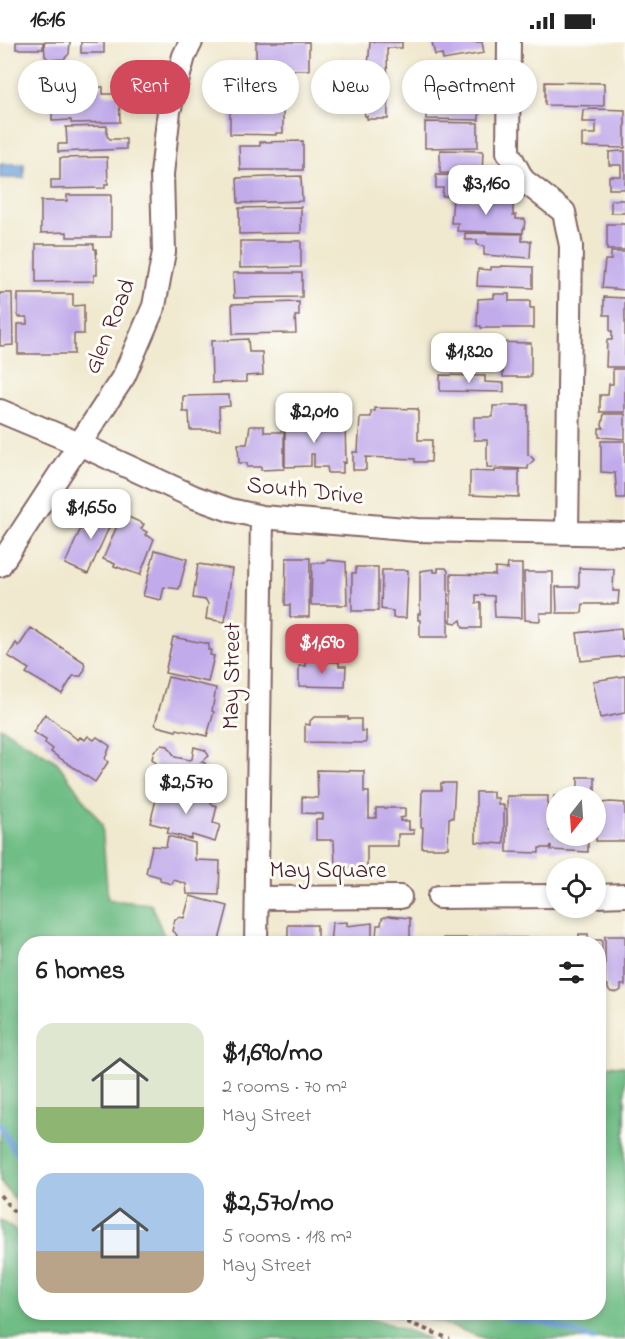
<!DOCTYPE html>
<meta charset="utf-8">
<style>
body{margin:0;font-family:"Indie Flower",sans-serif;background:#f2f2f2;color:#222;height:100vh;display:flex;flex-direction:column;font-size:22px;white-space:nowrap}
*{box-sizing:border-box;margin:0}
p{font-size:20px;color:#767676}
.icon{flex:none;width:33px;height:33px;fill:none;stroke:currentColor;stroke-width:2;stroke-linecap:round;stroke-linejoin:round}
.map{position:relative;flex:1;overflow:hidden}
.panel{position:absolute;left:18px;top:894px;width:588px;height:384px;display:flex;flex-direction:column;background:#fff;border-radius:24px;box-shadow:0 3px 9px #0003}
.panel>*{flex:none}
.hud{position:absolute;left:18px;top:18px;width:590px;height:54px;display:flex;gap:12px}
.needle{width:39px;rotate:197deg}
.tools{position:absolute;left:546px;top:744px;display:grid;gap:12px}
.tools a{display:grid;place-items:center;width:60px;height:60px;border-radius:50%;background:#fff;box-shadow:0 3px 9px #0003;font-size:30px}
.price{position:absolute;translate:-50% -51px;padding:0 14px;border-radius:12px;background:#fff;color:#222;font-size:20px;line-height:39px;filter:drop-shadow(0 2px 3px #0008)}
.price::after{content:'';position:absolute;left:50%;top:36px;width:18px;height:14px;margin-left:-9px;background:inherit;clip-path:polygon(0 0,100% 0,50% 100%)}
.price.on{background:#d1495b;color:#fff}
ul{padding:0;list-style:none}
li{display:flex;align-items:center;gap:18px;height:150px;padding:0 18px}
li span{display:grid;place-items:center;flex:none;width:168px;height:120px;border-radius:18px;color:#555}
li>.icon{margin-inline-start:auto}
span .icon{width:72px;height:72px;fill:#fffc;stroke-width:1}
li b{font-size:26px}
h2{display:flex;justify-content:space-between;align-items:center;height:72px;padding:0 18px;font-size:26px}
.chip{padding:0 21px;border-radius:27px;background:#fff;box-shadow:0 3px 9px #0003;font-size:21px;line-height:54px}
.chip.on{background:#d1495b;color:#fff}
.status{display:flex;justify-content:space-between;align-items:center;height:42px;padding:0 30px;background:#fff;direction:ltr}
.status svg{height:16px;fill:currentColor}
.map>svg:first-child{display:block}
.forest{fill:#6fbd86;stroke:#5c6e58;stroke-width:1.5}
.water{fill:#6ea3db;stroke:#5c6183;stroke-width:1.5}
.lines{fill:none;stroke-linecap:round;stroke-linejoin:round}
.stream{stroke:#6ea3db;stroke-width:6}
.building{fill:#c1abeb}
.minor-casing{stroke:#846664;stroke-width:26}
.path{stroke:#846664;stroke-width:4;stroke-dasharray:4.5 4.5;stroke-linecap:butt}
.minor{stroke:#fff;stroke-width:22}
.labels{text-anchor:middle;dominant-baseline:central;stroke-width:6;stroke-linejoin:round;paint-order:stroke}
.street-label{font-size:24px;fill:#4a1f2b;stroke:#fdfcf7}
</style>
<div class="status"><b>16:16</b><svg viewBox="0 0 49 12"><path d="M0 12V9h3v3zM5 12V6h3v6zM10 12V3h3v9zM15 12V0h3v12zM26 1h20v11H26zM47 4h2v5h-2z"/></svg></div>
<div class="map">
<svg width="625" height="1297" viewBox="0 0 625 1297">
<rect width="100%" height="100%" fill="#fdfcf7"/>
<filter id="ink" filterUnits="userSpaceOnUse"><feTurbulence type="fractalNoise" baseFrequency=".0167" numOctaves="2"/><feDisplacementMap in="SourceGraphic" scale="12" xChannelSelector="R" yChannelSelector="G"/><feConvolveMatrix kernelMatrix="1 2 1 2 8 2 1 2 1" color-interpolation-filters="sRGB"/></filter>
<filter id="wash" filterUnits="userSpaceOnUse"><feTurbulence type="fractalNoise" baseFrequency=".008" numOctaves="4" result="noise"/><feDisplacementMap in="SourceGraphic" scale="24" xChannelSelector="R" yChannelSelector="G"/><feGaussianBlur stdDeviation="1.35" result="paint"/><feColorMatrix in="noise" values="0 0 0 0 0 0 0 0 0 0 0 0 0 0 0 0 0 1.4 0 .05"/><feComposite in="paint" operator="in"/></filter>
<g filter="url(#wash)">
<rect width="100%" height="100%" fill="#f0e9cf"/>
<path class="forest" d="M 0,685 L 57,720 L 102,782 L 108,858 L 151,862 L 167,901 L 26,902 L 25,1170 L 0,1139 Z
M 599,1023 L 625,1024 L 625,1297 L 486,1297 L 414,1271 L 598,1270 Z
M 0,1178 L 25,1195 L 26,1270 L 358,1271 L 430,1297 L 0,1297 Z"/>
<path class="water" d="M 0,122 L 24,122 L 24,136 L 0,136 Z"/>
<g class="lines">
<path class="stream" d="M 0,1082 L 12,1105 L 26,1120
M 493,1270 L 506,1276 L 547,1281 L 593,1297"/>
</g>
<g id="blocks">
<path class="building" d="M 16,0 L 43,0 L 43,7 L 16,7 Z
M 44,0 L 70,0 L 69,12 L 64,17 L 49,18 L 45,14 Z
M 81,0 L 104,0 L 104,11 L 81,11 Z
M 256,0 L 309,0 L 309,28 L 275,28 L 275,37 L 256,37 Z
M 370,0 L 402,0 L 402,6 L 387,6 L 388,77 L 367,77 L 367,74 L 365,74 L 363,62 L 366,55 L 364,34 L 366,26 L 368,25 Z
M 432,0 L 482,0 L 484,11 L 443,18 L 442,12 L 435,13 Z
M 545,40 L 604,41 L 604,64 L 545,63 Z
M 71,45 L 103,45 L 103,52 L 119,52 L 120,80 L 71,81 L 71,78 L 52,79 L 52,59 L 69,59 Z
M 437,45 L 479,45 L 479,78 L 426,77 L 426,64 L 435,64 Z
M 230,51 L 273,52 L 273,66 L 283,66 L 283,91 L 276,91 L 276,93 L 230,92 Z
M 595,67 L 625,68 L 625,106 L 582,105 L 582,92 L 596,92 L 596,80 L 582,80 L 583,68 Z
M 425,80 L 478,81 L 478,105 L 425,106 Z
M 107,84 L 107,94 L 110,97 L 126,97 L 126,107 L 58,110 L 58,102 L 67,102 L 66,85 Z
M 303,99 L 303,128 L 240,128 L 239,104 L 260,104 L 260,100 Z
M 440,108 L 483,109 L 482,132 L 440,131 Z
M 622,109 L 625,109 L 625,147 L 609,147 L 609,134 L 621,134 L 621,123 L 609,123 L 609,110 Z
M 107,115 L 108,142 L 105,142 L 105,146 L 51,147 L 51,138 L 60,138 L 60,116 Z
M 436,133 L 485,134 L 485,148 L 494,148 L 493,154 L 442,154 L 443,146 L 436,146 Z
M 301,134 L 302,159 L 238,161 L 237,136 Z
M 67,153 L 111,153 L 111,195 L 67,195 L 67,190 L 41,191 L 41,159 L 67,159 Z
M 453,157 L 503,158 L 503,161 L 513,161 L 513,173 L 516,173 L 516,177 L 525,177 L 524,187 L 523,187 L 523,191 L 457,189 L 458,181 L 451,181 Z
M 611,158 L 625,158 L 625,171 L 611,171 Z
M 301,165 L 301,191 L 239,192 L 239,166 Z
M 607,182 L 625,182 L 625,208 L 607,208 Z
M 465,191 L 522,192 L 522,199 L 531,199 L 530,216 L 484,213 L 484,204 L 477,203 L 477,198 L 465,198 Z
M 240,199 L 301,199 L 301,225 L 240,226 Z
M 36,202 L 94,202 L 94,207 L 96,207 L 97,222 L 97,233 L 94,233 L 94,239 L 36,240 Z
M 611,210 L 625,210 L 625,248 L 602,246 L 605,218 L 611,218 Z
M 501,224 L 533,225 L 533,246 L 477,244 L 478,227 L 491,228 L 491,225 L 501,225 Z
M 233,231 L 302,231 L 302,255 L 234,256 Z
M 0,251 L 12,251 L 13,303 L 0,304 Z
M 18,252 L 73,252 L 73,264 L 84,263 L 84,292 L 74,292 L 74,312 L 18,312 L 18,282 L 27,282 L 27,275 L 18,275 Z
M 494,252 L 509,252 L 509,259 L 530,259 L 530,266 L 534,266 L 534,286 L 481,286 L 481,284 L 477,284 L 478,257 L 494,256 Z
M 604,255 L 625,256 L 625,325 L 606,325 L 607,298 L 612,298 L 612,289 L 610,289 L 610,273 L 604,273 Z
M 299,260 L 299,274 L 295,274 L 296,291 L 233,292 L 232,262 Z
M 248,297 L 249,310 L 262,310 L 263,333 L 246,334 L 246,340 L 212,341 L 211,299 Z
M 493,300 L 531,301 L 531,335 L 503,335 L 503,325 L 481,324 L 481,327 L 472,327 L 473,305 L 493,305 Z
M 613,327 L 625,327 L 625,370 L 600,370 L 600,353 L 608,353 L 609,342 L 613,342 Z
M 440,333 L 485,334 L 485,340 L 504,341 L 504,350 L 440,349 Z
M 229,353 L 230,364 L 219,365 L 220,388 L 190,388 L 189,370 L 183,370 L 183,354 Z
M 503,363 L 528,363 L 528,413 L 531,414 L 534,418 L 528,424 L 528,427 L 487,425 L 487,398 L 474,398 L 474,375 L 493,375 L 493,364 L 503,364 Z
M 375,366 L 418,367 L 418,398 L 432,398 L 431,420 L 415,420 L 415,417 L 366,415 L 366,428 L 353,428 L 353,410 L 358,410 L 360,375 L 371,375 L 371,369 L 375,369 Z
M 287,372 L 310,372 L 314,376 L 314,400 L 315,383 L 345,382 L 346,421 L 343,420 L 343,431 L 328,431 L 327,425 L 314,425 L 314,412 L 311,412 L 311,424 L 285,425 L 285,382 L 287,382 Z
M 604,372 L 625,372 L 625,397 L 599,395 L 599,386 L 604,386 L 602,383 Z
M 250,384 L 264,384 L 264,390 L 284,390 L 284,427 L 261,428 L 261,425 L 247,425 L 247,421 L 239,421 L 238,402 L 247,402 Z
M 601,399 L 625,399 L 625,456 L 617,456 L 615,431 L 601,430 Z
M 495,428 L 519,428 L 519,455 L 470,453 L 470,429 L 495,430 Z
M 98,462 L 116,470 L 88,532 L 65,522 L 81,486 L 86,488 Z
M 122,472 L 144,482 L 141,487 L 147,490 L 145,493 L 154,497 L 140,533 L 114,524 L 115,522 L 103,517 Z
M 155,508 L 187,517 L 179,547 L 164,545 L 161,558 L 143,554 Z
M 286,516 L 310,516 L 309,575 L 290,575 L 290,563 L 285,563 Z
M 327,518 L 346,520 L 347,563 L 311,563 L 312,521 L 325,521 Z
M 198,522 L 232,527 L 225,580 L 206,577 L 208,562 L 206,558 L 193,556 Z
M 507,522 L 522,522 L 522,576 L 495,575 L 494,554 L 476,553 L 476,561 L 481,561 L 481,586 L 463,586 L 461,578 L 457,581 L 451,580 L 451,532 L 495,533 L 495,526 L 508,527 Z
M 356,525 L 378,525 L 378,569 L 352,569 L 352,531 L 356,531 Z
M 438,526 L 446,526 L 448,529 L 448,595 L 420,595 L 420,578 L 418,578 L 418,572 L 420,572 L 420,529 L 434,527 L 434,530 L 438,530 Z
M 579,526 L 614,527 L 613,549 L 619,549 L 618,562 L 583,562 L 582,571 L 557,571 L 556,545 L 579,545 Z
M 382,528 L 408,528 L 406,576 L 393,576 L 393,569 L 381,567 Z
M 524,530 L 553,530 L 553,571 L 540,571 L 540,579 L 525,578 Z
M 31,586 L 84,620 L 85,627 L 81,634 L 73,634 L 62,652 L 26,631 L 29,627 L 8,614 L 16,601 L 19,604 Z
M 621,586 L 622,597 L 625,596 L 625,614 L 581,619 L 577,591 Z
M 293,592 L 338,593 L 338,597 L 348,597 L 347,615 L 292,613 Z
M 173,595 L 209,602 L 208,608 L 211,608 L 210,613 L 214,614 L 208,640 L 165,631 Z
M 306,619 L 339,620 L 339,624 L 346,624 L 345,645 L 299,644 L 299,624 L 306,624 Z
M 625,634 L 625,671 L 600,676 L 593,639 Z
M 168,635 L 216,646 L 212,669 L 214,670 L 207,694 L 177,687 L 176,689 L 157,684 L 155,682 Z
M 45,672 L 78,698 L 80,695 L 85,698 L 88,694 L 94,698 L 97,695 L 110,704 L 105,717 L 108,720 L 95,740 L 51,710 L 53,707 L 45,701 L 46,698 L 33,690 Z
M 314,675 L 348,675 L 348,677 L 361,677 L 361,689 L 366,689 L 366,701 L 305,700 L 305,682 L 310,683 L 310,679 Z
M 161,703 L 168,704 L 175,715 L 190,718 L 192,717 L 194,705 L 205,708 L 209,714 L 201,720 L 205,721 L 204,728 L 215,731 L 211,742 L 208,741 L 207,746 L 197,745 L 194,741 L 196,739 L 188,737 L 186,739 L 173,735 L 171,733 L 157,730 L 154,726 L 156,721 L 152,717 L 154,709 Z
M 317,728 L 364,729 L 364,750 L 369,750 L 369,776 L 376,776 L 376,766 L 405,766 L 405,775 L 400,776 L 400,779 L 409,779 L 409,788 L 414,788 L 414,792 L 398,792 L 398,804 L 367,804 L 367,825 L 335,825 L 334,798 L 316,798 L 316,777 L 323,777 L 323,772 L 302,771 L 302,755 L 318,756 Z
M 578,735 L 595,735 L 595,754 L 578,754 Z
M 441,741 L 455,741 L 453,776 L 449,776 L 448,806 L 422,806 L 423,785 L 421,785 L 422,748 L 441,748 Z
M 159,746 L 212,756 L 211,762 L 217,764 L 213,781 L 220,783 L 215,800 L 192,793 L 191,797 L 167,791 L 169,786 L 150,781 Z
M 476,750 L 493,750 L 493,756 L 498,756 L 498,763 L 504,763 L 504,802 L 476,800 Z
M 507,754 L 548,754 L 547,775 L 550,774 L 550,789 L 553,789 L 554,754 L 556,754 L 556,794 L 588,794 L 588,810 L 551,808 L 551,803 L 550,806 L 539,806 L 539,811 L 507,810 Z
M 610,760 L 625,761 L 625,799 L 596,799 L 596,762 Z
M 168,794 L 195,801 L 195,818 L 220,819 L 219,853 L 187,852 L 186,842 L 174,838 L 172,842 L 160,839 L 160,835 L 146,831 L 152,804 L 166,805 Z
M 190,854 L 228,864 L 218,902 L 174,901 L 177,893 L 172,889 L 175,877 L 177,877 L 178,875 L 184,876 Z
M 388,874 L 410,876 L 410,902 L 374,902 L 374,896 L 376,896 L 377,883 L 381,883 L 382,876 Z
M 347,880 L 347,884 L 372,881 L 372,902 L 330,902 L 332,881 Z
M 288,883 L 317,883 L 317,902 L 276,902 L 276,895 L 288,895 Z
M 579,892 L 588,892 L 588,898 L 602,898 L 601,946 L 598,946 L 598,902 L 566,902 L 568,896 L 579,896 Z
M 605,894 L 625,894 L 625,943 L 621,943 L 621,948 L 618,950 L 611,950 L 608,947 L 608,943 L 605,943 Z
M 443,896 L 545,896 L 545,902 L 443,902 Z"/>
</g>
</g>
<g filter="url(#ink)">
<use href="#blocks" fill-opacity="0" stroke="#846664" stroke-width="1.5"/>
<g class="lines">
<g class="minor-casing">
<path id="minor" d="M 509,0 L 508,110 L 523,138 L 564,170 L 571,204 L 567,490
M 0,369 L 79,402 L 194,455 L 230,468 L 262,475 L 417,488 L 625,492
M 0,523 L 124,334 L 154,264 L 164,210 L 162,132 L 169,69 L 184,14 L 191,0
M 596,854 L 625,853
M 439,855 L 556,854
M 257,856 L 400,855
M 256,902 L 262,475"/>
</g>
<path class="path" d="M 0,1153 L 15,1171 L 26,1179
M 382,1270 L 450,1297"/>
<use href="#minor" class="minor"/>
</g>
</g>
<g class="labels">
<g class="street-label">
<text transform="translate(111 285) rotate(-68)">Glen Road</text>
<text transform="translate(305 450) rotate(6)">South Drive</text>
<text transform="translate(233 634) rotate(-89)">May Street</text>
<text x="328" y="829">May Square</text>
</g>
</g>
</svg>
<div class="tools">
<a><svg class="needle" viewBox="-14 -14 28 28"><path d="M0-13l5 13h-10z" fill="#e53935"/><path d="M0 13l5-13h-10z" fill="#767676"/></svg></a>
<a><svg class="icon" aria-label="locate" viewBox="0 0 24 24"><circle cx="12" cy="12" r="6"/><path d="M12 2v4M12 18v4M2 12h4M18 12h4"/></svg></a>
</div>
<b class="price" style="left:486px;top:174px">$3,160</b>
<b class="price" style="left:469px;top:342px">$1,820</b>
<b class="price" style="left:314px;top:402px">$2,010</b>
<b class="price" style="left:91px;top:498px">$1,650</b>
<b class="price on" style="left:322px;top:633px">$1,690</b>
<b class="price" style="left:186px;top:773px">$2,570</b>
<div class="hud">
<a class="chip">Buy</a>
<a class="chip on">Rent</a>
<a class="chip">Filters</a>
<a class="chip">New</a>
<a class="chip">Apartment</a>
</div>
<section class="panel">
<h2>6 homes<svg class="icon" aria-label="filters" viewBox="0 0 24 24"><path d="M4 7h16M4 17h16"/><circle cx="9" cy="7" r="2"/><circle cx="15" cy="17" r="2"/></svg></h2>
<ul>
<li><span style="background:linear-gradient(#dfe7d0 70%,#8fb573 0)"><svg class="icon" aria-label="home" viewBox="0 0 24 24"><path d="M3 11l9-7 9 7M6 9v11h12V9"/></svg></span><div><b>$1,690/mo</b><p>2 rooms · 70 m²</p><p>May Street</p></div></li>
<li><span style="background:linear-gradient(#a9c7e8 65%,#b9a48a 0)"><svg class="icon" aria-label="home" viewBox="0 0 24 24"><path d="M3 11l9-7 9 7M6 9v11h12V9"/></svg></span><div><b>$2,570/mo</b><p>5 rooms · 118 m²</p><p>May Street</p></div></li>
</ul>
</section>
</div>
